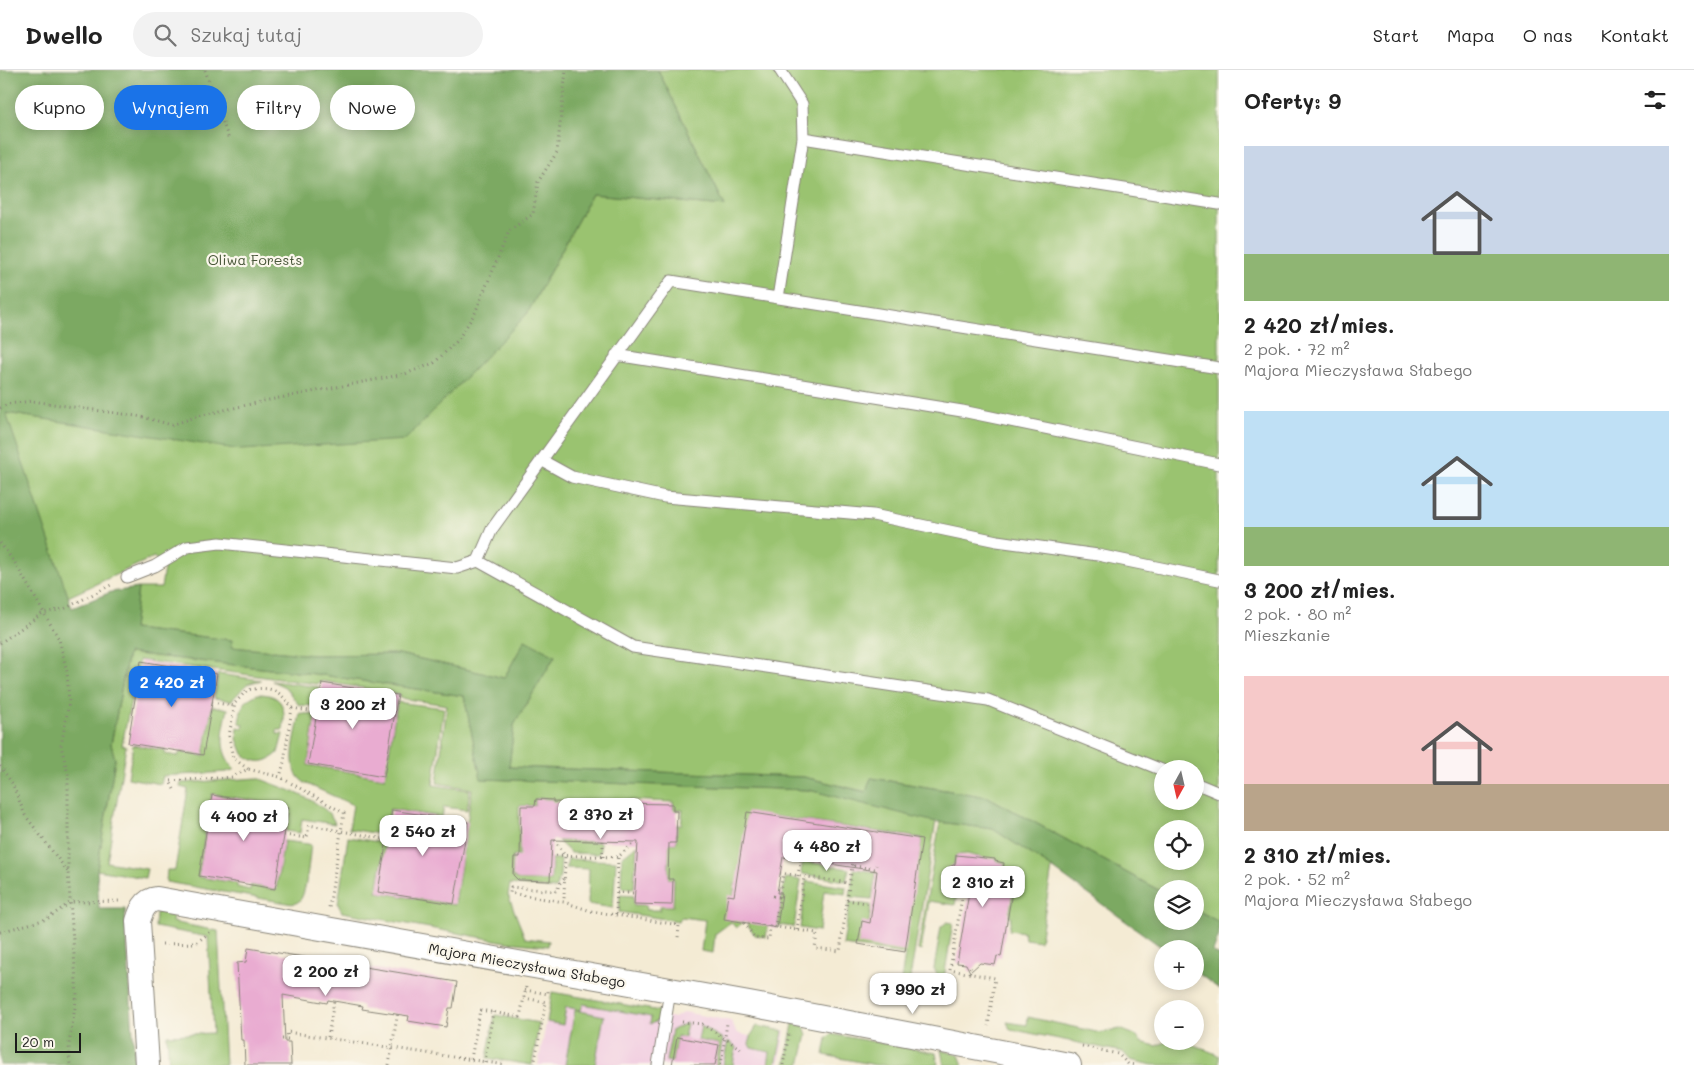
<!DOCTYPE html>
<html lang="pl">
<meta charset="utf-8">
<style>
body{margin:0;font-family:Mali,sans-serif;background:#f2f2f2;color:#222;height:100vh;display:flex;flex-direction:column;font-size:19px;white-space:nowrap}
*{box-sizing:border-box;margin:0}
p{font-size:16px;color:#767676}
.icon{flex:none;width:28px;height:28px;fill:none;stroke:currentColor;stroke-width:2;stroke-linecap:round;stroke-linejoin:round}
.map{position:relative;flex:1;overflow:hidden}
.drawer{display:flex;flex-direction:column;background:#fff;width:475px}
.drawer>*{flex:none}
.banner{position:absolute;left:15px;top:15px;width:475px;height:45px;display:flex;gap:10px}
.needle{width:32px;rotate:188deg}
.tools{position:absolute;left:1154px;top:690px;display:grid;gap:10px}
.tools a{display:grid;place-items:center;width:50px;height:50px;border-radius:50%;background:#fff;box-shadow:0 2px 12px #0003;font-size:25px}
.scale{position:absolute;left:15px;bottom:12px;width:66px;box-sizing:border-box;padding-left:5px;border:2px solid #1c1c1c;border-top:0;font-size:14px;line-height:18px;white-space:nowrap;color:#1c1c1c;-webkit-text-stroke:4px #fbf7ec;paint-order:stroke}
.price{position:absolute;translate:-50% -42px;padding:0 11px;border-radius:10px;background:#fff;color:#222;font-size:16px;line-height:32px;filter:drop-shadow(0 1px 2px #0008)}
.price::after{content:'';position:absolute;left:50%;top:30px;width:15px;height:11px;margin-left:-8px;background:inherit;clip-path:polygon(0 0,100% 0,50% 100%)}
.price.on{background:#1a73e8;color:#fff}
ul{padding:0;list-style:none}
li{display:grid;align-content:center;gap:10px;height:265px;padding:0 25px}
li span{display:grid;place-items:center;height:155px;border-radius:0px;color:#555}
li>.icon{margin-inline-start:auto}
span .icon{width:90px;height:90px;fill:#fffc;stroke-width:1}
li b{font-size:21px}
h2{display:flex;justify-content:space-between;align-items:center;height:60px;padding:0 25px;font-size:21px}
.tag{padding:0 18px;border-radius:22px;background:#fff;box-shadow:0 2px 12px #0003;font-size:18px;line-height:45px}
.tag.on{background:#1a73e8;color:#fff}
header{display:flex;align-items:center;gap:30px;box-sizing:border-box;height:70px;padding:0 25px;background:#fff;border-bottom:1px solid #e0e0e0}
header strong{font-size:24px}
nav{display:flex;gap:28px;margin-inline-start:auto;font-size:18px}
.search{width:350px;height:45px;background:#f2f2f2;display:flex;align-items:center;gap:12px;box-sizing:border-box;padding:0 18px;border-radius:28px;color:#767676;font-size:19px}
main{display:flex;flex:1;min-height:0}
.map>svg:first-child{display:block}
.built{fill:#f2cfe1}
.green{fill:#9ac36f;stroke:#5b7046;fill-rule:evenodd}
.forest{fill:#7ba962;stroke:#4c623f}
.building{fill:#e9acd1}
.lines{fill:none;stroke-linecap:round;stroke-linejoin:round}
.lane-casing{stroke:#888478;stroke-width:13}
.street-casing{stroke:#888478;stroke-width:26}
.path{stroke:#888478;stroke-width:3;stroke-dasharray:1 4;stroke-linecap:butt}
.lane{stroke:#fff;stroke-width:11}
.street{stroke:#fff;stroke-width:24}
.labels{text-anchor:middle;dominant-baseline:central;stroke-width:4.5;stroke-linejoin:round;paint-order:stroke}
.park-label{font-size:14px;fill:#485639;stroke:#fbf7ec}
.street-label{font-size:14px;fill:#1c1c1c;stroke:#fbf7ec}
</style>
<header>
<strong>Dwello</strong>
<div class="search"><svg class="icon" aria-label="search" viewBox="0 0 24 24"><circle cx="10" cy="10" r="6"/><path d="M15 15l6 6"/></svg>Szukaj tutaj</div>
<nav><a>Start</a><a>Mapa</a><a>O nas</a><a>Kontakt</a></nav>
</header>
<main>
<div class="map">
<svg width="1219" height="995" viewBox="0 0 1219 995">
<rect width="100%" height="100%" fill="#fbf7ec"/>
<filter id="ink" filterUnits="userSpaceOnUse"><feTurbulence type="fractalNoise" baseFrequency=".02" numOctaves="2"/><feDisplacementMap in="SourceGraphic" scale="10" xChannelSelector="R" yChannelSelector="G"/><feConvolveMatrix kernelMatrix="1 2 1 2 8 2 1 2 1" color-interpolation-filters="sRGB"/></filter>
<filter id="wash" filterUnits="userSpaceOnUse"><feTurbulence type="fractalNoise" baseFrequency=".0096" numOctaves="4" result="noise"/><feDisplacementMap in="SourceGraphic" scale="20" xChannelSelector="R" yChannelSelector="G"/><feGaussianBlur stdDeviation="1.12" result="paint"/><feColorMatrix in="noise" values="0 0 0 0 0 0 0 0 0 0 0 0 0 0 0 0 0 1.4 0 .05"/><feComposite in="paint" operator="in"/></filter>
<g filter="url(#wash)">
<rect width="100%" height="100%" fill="#f4ebd4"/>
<path class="built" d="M 552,922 L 674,948 L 684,942 L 731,951 L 737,963 L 753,967 L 763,957 L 785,961 L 779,995 L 538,995 Z"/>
<path class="green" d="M 658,0 L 1219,0 L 1219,852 L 1195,839 L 1195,819 L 1162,819 L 1162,822 L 988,727 L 872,708 L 867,722 L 804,707 L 509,697 L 514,655 L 555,586 L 525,571 L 504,608 L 399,584 L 313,585 L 231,577 L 231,570 L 133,559 L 138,518 L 161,518 L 164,498 L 154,487 L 68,527 L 5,343 L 121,360 L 527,244 L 592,124 L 725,136 ZM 1162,699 L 1195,699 L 1195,731 L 1162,731 ZM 1162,759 L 1195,759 L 1195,791 L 1162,791 Z
M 128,583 L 315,604 L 464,626 L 482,709 L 809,720 L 936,751 L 906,933 L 898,931 L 905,884 L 843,875 L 850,832 L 871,835 L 867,868 L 904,874 L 922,768 L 771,746 L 742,815 L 735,814 L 731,841 L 769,848 L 766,867 L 755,865 L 745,851 L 736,858 L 731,852 L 715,864 L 713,883 L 701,881 L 705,850 L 682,847 L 678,851 L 619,842 L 620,825 L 634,826 L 634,835 L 646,835 L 647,840 L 660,840 L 660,836 L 673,836 L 674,809 L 668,809 L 669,773 L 676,773 L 677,755 L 681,755 L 683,740 L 674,740 L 673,732 L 625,730 L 625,738 L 601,738 L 601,732 L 574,732 L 574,737 L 553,736 L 553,729 L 535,729 L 535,736 L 519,736 L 519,786 L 513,786 L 512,806 L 518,810 L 551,811 L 552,789 L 559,789 L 561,790 L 560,806 L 555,819 L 510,814 L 508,825 L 525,868 L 549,871 L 548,876 L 506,872 L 342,842 L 338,834 L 348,767 L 385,773 L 377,822 L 455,835 L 472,719 L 437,713 L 447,635 L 399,628 L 399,624 L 321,611 L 316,614 L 139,590 L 122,675 L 126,676 L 107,792 L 147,799 L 145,808 L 97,800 L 115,689 L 111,675 Z
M 218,604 L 261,610 L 247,614 L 231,631 L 214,628 Z
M 272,611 L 319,617 L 316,636 L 299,635 L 285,617 Z
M 258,624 C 284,624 286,639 283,660 L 277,660 L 277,664 L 283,664 L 278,683 C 266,694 255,694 243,684 L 237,669 L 238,657 L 243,658 L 244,654 L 239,653 C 241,638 243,630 258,624 Z
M 397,632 L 444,638 L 433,715 L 470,720 L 467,740 L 444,737 L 442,747 L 390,739 L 386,765 L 349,759 L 353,735 L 305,713 C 283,699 297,665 300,643 L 315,645 L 308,695 L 385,708 Z
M 212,636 L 228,639 C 223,661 217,681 235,699 L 227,702 L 163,706 L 161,714 L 128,708 L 133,675 L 165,680 L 165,684 L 178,686 L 180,682 L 204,686 Z
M 258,708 C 279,717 329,731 335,754 L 302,749 L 300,763 L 286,761 L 289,736 L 212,724 L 198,807 L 237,813 L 237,817 L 250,820 L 251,815 L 276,820 L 284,771 L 308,774 L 311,775 C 309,786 307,827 298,832 C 295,834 291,834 287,833 L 166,812 L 167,800 L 175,800 L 188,719 L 180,717 L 181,713 Z
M 940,752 L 993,759 L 1052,798 L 1040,871 L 1025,869 L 1024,862 L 1009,860 L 1011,847 L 1009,847 L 1016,804 L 1004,802 L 1005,793 L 967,784 L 956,785 L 950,815 L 958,817 L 955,835 L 929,831 L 921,881 L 918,880 Z
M 558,771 L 600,772 L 600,781 L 598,784 L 571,783 Z
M 637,775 L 634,818 L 623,818 L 621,815 L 622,787 Z
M 568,789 L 616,791 L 613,838 L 588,834 L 589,799 L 566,798 Z
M 803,791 L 849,799 L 846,811 L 803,804 L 801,802 Z
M 854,799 L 876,802 L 872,829 L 850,827 Z
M 787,808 L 801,810 L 794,857 L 778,855 L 785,809 Z
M 806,811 L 846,817 L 845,824 L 824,821 L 819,861 L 800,858 Z
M 168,840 L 169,845 L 173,846 L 172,852 L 218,861 L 225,995 L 169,995 L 167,965 L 213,963 L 208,867 L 155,857 L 156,843 Z
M 947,852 L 953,853 L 944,908 L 938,906 L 934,899 L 941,857 Z
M 552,922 L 660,941 L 658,951 L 650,954 L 651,947 L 583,934 L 581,940 L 566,937 L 563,955 L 547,952 Z
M 575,940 L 604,946 L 595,995 L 565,995 Z
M 495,945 L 539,953 L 532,995 L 487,988 Z
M 1028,947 L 1101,963 L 1120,959 L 1135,965 L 1141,972 L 1156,976 C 1177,965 1196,976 1216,984 L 1219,986 L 1219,995 L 1153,995 L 1130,990 L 1123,982 L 1010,959 L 1007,952 L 1027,955 Z
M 687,953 L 684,967 L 677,966 L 672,992 L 666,991 L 672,960 Z
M 793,954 L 804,956 L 807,965 L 800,995 L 785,995 Z
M 701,956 L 723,969 L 718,995 L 715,995 L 719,974 L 698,970 Z
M 757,956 L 783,961 L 776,995 L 768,995 L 770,982 L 751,978 L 749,974 L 752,964 Z
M 831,964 L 936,983 L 938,995 L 876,995 L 824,985 L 827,968 Z
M 728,971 L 736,977 L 733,995 L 723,995 Z
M 941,980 L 959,985 L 963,995 L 944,995 Z"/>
<path class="forest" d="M 0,0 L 658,0 L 725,136 L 592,124 L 527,244 L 405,370 L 241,380 L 6,343 L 72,538 L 111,522 L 138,518 L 133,559 L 232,570 L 232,577 L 313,585 L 399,584 L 504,608 L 525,570 L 555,586 L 514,655 L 509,697 L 804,707 L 866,722 L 871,708 L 988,727 L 1162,822 L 1162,851 L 1195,851 L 1195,839 L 1219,852 L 1219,865 L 1213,882 L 1219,886 L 1219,919 L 1195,901 L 1195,879 L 1164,879 L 1052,798 L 993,759 L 931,751 L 809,720 L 481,709 L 464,626 L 315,604 L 128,583 L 111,674 L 115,689 L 97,800 L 99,839 L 125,839 L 135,995 L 0,995 Z"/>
<g id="blocks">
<path class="building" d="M 141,591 L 217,604 L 203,685 L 128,673 Z
M 322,613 L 398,625 L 384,707 L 308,694 Z
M 212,725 L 289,737 L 275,819 L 199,806 Z
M 536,729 L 553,730 L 553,732 L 673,734 L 673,741 L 677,741 L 676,773 L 669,773 L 668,809 L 673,809 L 672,835 L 634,834 L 638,772 L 552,770 L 550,811 L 518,810 L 513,805 L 514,787 L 520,787 L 521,736 L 535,736 Z
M 392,740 L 468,752 L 454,834 L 378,822 Z
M 747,742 L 922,769 L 905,882 L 858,874 L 862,851 L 870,853 L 877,801 L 783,787 L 777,823 L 782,823 L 777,858 L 724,849 L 728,825 L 734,826 Z
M 956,785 L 995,789 L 995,791 L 1004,793 L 1003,801 L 1015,804 L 1001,887 L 997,886 L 995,895 L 980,893 L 970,902 L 966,894 L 957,893 L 970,817 L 951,814 L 953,805 L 946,799 L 955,794 Z
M 248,878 L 457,912 L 453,938 L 449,938 L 446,957 L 408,951 L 409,946 L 362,939 L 363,936 L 328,930 L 327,933 L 283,925 L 285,972 L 290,972 L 291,995 L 245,995 L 244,970 L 241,970 L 237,893 L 246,892 Z
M 677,967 L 719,975 L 715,995 L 672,995 Z"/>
</g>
</g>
<g filter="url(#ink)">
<use href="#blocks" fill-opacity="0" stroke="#888478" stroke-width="1"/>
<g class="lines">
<g class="lane-casing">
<path id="lane" d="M 803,68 L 1219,134
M 778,228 L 803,68 L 802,34 L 780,0
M 616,285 L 962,341 L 1219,394
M 541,390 L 572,407 L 665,427 L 873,445 L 997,471 L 1098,485 L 1219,510
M 478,491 L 492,459 L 671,211 L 1219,298
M 127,507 L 155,496 L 187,477 L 220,473 L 457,498 L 478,491 L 633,577 L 988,630 L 1162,700
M 1195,713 L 1219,723
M 658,995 L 670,921"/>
</g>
<g class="street-casing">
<path id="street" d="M 147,995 L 138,851 C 141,841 145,830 157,829 L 749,934 L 1069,995"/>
</g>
<path class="path" d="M 205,0 L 229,70
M 0,338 L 8,334 L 32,331 L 143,347 L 172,355 L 198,346 L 269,330 L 405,304 L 434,293 L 457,271 L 475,243 L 509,161 L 533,144 L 538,112 L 557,82 L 566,0
M 0,473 L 15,493 L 59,569 L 67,602 L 69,633 L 61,676 L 68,704 L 68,802 L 77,925 L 69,974 L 70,995
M 0,573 L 43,543 L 64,539 L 113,514
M 212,632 L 234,636
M 292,638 L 320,643
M 0,696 L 12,713 L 25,745 L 68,802
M 248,699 L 233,688 L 229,666 L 235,633 L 247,620 C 270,616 279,619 292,638 L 284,692 L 280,707
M 174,719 L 170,711 L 233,707 L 248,699 L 280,707 L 344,743 L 329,838
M 284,765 L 307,768 L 309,755 L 390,770
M 555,770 L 565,786 L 564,832
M 603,771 L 603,787
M 551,785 L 618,787
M 854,796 L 875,799 L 876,795
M 780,803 L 849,813
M 798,806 L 802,778
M 564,809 L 559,814 L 557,821 L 511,817 L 510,823 L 564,832 L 591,841 L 679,855 L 678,868
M 969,821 L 963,821 L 950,900 L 995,908 L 988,956
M 617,823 L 634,823
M 773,826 L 779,827
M 847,830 L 872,834
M 616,844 L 618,787 L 635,772
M 744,853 L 755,868 L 769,869 L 770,856 L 817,863 L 815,878 L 840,881 L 852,796 L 854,792
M 775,857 L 783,803
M 797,860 L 804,807
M 0,862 L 47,849 L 71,832 L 122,831
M 162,874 L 196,873 L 212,861
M 969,903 L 971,895
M 525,920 L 548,924 L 548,921
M 524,928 L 546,932 L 534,995
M 682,952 L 702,954 L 741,979
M 328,967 L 334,931
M 282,969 L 288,969 L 287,962 L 506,995
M 1082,976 L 1118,984 L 1128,994 L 1135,995
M 471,989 L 480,940 L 520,947 L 526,917
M 485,992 L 493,942
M 389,995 L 398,941
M 721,995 L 727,953
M 783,995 L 789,964"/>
<use href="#lane" class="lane"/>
<use href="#street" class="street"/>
</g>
</g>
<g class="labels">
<g class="park-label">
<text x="255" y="189">Oliwa Forests</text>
</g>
<g class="street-label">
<text transform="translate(527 895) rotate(10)">Majora Mieczysława Słabego</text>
</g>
</g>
</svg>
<div class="tools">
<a><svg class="needle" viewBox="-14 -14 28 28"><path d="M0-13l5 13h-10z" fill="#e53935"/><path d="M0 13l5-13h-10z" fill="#767676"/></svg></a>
<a><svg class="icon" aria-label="locate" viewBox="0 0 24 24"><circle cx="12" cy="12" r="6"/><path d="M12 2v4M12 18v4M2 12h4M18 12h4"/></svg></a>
<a><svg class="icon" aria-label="layers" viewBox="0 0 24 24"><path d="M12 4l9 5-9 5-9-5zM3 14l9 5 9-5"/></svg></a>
<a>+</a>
<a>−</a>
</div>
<div class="scale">20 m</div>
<b class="price on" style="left:172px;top:638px">2 420 zł</b>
<b class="price" style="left:353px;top:660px">3 200 zł</b>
<b class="price" style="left:601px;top:770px">2 370 zł</b>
<b class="price" style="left:244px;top:772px">4 400 zł</b>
<b class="price" style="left:423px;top:787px">2 540 zł</b>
<b class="price" style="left:827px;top:802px">4 480 zł</b>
<b class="price" style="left:983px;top:838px">2 310 zł</b>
<b class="price" style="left:326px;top:927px">2 200 zł</b>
<b class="price" style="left:913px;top:945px">7 990 zł</b>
<div class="banner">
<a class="tag">Kupno</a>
<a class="tag on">Wynajem</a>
<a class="tag">Filtry</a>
<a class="tag">Nowe</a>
</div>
</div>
<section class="drawer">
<h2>Oferty: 9<svg class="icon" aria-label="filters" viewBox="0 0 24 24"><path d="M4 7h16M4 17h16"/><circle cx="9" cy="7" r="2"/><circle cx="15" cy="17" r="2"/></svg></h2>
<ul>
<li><span style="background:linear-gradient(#c9d6e8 70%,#8fb573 0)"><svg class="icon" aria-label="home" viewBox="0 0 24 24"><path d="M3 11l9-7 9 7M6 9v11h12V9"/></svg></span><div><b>2 420 zł/mies.</b><p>2 pok. · 72 m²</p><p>Majora Mieczysława Słabego</p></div></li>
<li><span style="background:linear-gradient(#bfe0f5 75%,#8fb573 0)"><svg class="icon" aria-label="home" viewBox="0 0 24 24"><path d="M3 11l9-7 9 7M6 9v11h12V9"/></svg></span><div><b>3 200 zł/mies.</b><p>2 pok. · 80 m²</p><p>Mieszkanie</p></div></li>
<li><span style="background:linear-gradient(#f6c9c9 70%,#b9a48a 0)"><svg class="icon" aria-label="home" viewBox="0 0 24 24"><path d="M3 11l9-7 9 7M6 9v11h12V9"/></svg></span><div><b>2 310 zł/mies.</b><p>2 pok. · 52 m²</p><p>Majora Mieczysława Słabego</p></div></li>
</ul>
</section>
</main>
